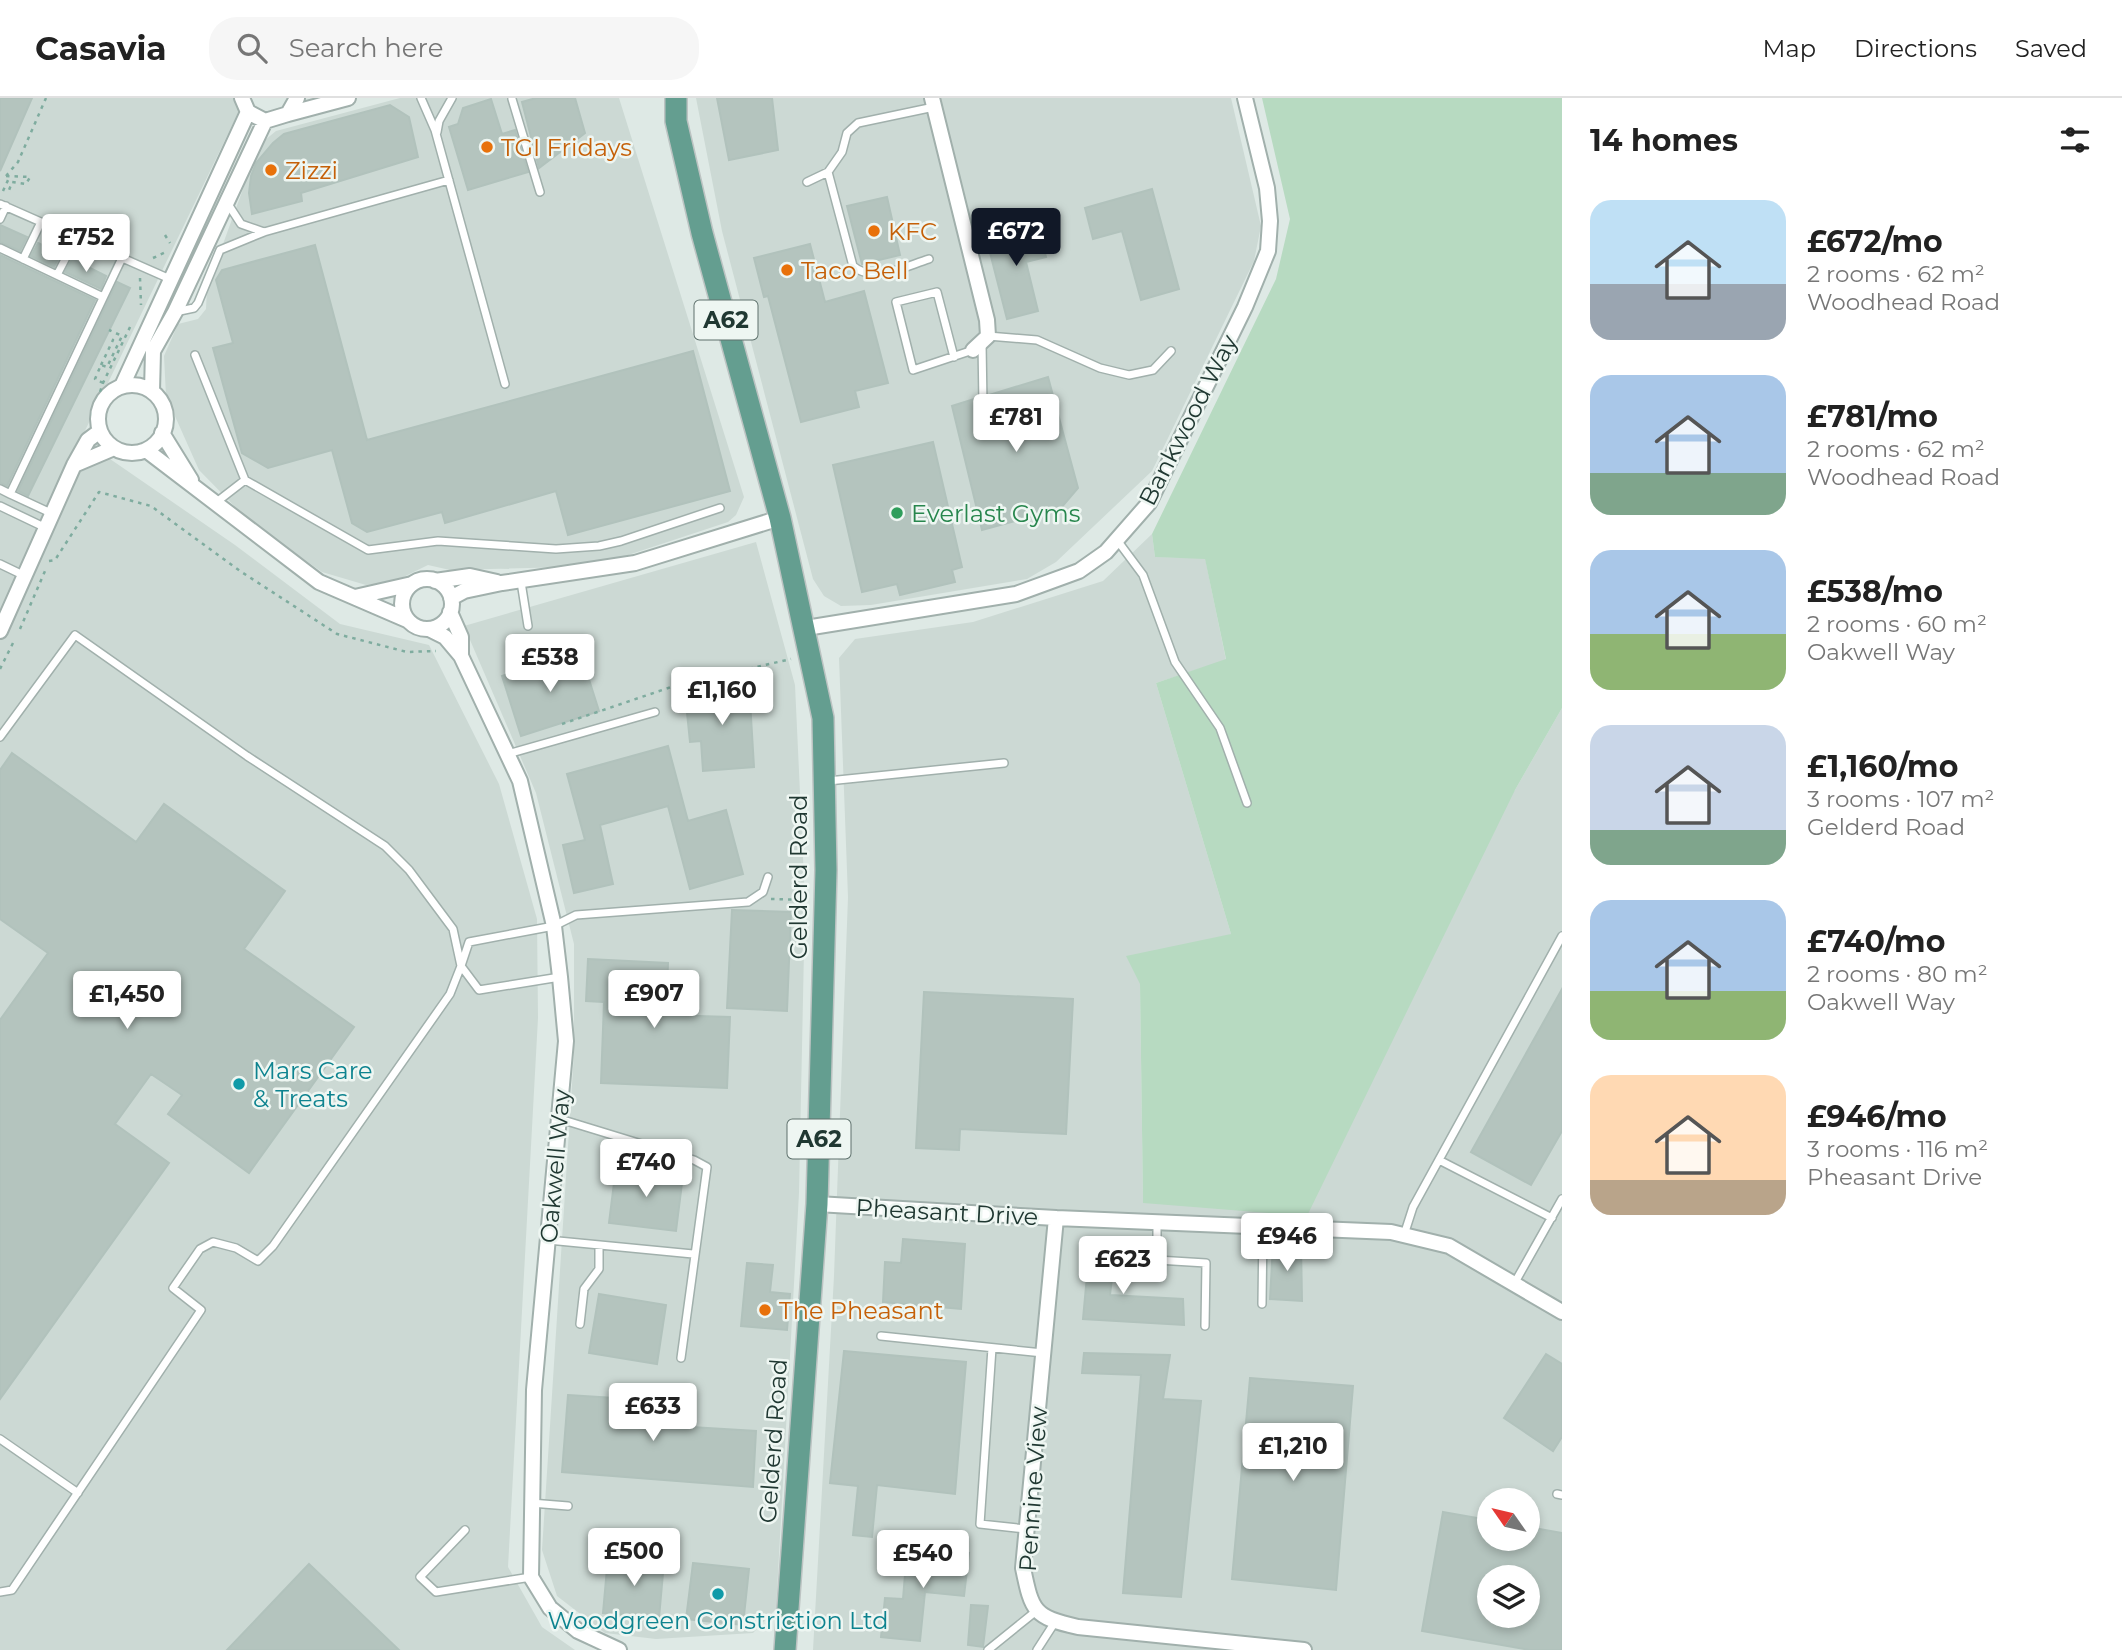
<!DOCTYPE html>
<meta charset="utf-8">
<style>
body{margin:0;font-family:Montserrat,sans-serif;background:#f6f6f6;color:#222;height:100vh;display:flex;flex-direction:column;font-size:26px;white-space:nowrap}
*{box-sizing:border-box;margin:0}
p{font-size:23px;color:#767676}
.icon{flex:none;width:38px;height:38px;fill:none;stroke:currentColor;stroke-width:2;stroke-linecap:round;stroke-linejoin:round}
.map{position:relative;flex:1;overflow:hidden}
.side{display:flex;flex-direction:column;background:#fff;width:560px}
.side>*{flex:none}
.needle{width:46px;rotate:304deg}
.fabs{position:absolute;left:1477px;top:1390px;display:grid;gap:14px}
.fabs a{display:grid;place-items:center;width:63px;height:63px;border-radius:50%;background:#fff;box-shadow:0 4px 10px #0003;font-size:35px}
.price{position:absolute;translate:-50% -60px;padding:0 16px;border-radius:7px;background:#fff;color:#222;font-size:23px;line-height:46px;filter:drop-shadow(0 2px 4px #0008)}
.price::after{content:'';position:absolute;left:50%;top:42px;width:21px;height:16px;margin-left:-10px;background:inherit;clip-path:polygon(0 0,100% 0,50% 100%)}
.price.current{background:#111827;color:#fff}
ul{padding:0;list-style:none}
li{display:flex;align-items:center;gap:21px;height:175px;padding:0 28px}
li span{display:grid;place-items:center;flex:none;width:196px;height:140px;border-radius:21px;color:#555}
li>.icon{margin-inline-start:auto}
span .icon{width:84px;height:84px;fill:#fffc;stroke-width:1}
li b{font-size:30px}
h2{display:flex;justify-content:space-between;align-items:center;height:84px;padding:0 28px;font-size:30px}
header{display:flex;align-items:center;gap:42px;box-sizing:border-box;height:98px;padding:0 35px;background:#fff;border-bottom:2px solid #e0e0e0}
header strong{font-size:33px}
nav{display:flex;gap:38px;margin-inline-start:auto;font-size:24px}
.search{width:490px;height:63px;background:#f6f6f6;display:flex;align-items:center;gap:18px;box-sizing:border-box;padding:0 24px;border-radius:28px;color:#767676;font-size:26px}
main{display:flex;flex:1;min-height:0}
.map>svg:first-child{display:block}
.built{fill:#ccd9d4;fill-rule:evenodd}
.green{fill:#b7dac1}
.building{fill:#b4c4be;stroke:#b1c2bc;stroke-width:2;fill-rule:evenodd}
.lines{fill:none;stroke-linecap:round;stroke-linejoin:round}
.service-casing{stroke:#a1b0ac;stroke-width:10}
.minor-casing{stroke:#a1b0ac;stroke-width:18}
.primary-casing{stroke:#bcc3c2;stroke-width:24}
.path{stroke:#7fac9f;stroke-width:2.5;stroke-dasharray:3.5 5;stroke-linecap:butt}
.service{stroke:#fff;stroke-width:7}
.minor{stroke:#fff;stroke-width:14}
.primary{stroke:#649e90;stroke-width:21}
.food-dot{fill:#e8710a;stroke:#eef6f2;stroke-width:2.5}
.leisure-dot{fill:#2e9e5b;stroke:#eef6f2;stroke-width:2.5}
.culture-dot{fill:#0f9aa8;stroke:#eef6f2;stroke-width:2.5}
.labels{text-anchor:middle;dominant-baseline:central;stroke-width:5;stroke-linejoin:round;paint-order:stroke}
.shield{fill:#eef6f2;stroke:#5e716c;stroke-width:2}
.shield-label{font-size:23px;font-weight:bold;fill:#203832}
.food-label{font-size:24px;fill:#c56008;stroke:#eef6f2;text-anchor:start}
.street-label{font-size:24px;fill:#203832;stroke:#eef6f2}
.leisure-label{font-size:24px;fill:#27864d;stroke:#eef6f2;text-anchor:start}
.culture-label{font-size:24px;fill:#0d838f;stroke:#eef6f2;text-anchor:start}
</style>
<header>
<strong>Casavia</strong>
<div class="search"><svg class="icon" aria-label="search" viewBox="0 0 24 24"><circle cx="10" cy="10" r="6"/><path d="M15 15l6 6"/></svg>Search here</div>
<nav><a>Map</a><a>Directions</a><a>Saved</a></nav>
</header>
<main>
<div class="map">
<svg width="1562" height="1552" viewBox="0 0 1562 1552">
<rect width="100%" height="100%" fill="#dee9e5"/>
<path class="built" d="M 0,0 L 236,0 L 239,13 L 81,341 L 235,447 L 340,526 L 429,547 L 499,686 L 537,821 L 538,920 L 508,1469 L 542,1529 L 575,1552 L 0,1552 Z
M 400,0 L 619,0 L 744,399 L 736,417 L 728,424 L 616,461 L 571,469 L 450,472 L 428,467 L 391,485 L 366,487 L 322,474 L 248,422 L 199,372 L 166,298 L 164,258 L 178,226 L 198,221 L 206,211 L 207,190 L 259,47 L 276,33 Z
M 696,0 L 1231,0 L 1261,128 L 1254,163 L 1152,373 L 1056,464 L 1027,481 L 871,507 L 841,508 L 824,498 L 813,481 L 722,133 Z
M 1152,436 L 1155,459 L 1205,460 L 1226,562 L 1156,585 L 1231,836 L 1140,886 L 1143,1105 L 1515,692 L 1562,610 L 1562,1552 L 813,1552 L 834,1178 L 848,799 L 839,560 L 855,541 L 973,524 L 1103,483 ZM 1489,1402 L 1528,1402 L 1528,1440 L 1489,1440 ZM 1489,1479 L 1528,1479 L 1528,1517 L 1489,1517 Z
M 756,444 L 795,587 L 805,803 L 799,1095 L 776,1511 L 753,1535 L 656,1541 L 605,1535 L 557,1498 L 542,1452 L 574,955 L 574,846 L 536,695 L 464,528 Z"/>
<path class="green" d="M 1262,0 L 1562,0 L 1562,610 L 1515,692 L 1307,1118 L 1143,1105 L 1140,886 L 1126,858 L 1231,836 L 1156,585 L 1226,561 L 1205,461 L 1155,459 L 1152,436 L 1276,181 L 1290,121 Z"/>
<path class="building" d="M 0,0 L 32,0 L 0,73 Z
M 536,0 L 575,0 L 585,35 L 539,70 L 522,4 Z
M 717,0 L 772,0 L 778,52 L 729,62 Z
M 491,1 L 502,36 L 515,32 L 528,74 L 468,92 L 449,29 L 458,26 L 463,10 Z
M 390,7 L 409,19 L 418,59 L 301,95 L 302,103 L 252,116 L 249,95 L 251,78 L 256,65 L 273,45 L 284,36 Z
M 1152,91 L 1179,191 L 1141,202 L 1122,133 L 1093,141 L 1085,110 Z
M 887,99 L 900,157 L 862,166 L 847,108 Z
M 1038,126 L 1046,159 L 1026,164 L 1038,213 L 1007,221 L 986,139 Z
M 0,127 L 27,139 L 20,153 L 0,144 Z
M 38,145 L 61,156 L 54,169 L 31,158 Z
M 810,146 L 825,204 L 864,193 L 888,285 L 855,293 L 859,309 L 801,324 L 768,198 L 764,199 L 754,160 Z
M 315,147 L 367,342 L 693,253 L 730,393 L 568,437 L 556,393 L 445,425 L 442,414 L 367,434 L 352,425 L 332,352 L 268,370 L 242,355 L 213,250 L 233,245 L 216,182 L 222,172 Z
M 0,157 L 95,202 L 7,388 L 0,385 Z
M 72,161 L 106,178 L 101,191 L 65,174 Z
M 117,184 L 130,190 L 28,398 L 18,393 Z
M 1048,279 L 1078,390 L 1060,411 L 982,432 L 952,308 L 977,300 L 978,311 L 986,313 L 989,297 Z
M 933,344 L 962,469 L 952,472 L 955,484 L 900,497 L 897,486 L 862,494 L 833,367 Z
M 580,553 L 599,613 L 521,638 L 502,578 Z
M 749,586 L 754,669 L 703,673 L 701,643 L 690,644 L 685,595 Z
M 668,648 L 688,723 L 726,712 L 743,776 L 690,791 L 668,708 L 600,727 L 613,786 L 574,795 L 563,747 L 585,742 L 567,676 Z
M 12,655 L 136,744 L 164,706 L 285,793 L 244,851 L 354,929 L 249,1075 L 168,1016 L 182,997 L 151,976 L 115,1026 L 169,1065 L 0,1301 L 0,922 L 48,855 L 0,821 L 0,672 Z
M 732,812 L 791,814 L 787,913 L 727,910 Z
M 588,861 L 668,865 L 666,917 L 730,919 L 727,990 L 601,985 L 604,904 L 586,903 Z
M 1562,891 L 1562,1033 L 1531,1087 L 1471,1054 Z
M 924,894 L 1073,901 L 1066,1036 L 960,1031 L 959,1052 L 916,1050 Z
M 616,1069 L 683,1077 L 676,1133 L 609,1125 Z
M 903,1141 L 965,1146 L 961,1211 L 883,1204 L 885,1164 L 901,1165 Z
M 1090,1145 L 1116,1147 L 1110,1197 L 1183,1201 L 1184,1227 L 1083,1221 Z
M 1273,1147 L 1301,1147 L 1302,1203 L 1270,1201 Z
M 747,1165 L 773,1167 L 770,1194 L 790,1196 L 787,1232 L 741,1228 Z
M 599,1196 L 666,1207 L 657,1266 L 589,1255 Z
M 844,1253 L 966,1264 L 955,1396 L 877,1387 L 872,1439 L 853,1437 L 858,1388 L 830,1385 Z
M 1084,1255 L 1170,1257 L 1163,1301 L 1201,1303 L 1181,1499 L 1123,1495 L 1141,1277 L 1082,1275 Z
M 1546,1256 L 1562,1266 L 1562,1339 L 1553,1353 L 1504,1320 Z
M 1250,1280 L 1353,1288 L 1336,1492 L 1232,1481 Z
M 568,1297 L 692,1305 L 691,1329 L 756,1333 L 753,1389 L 562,1374 Z
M 1443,1414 L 1489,1422 L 1489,1440 L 1528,1440 L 1528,1429 L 1562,1435 L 1562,1552 L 1530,1552 L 1422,1533 ZM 1489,1479 L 1528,1479 L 1528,1517 L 1489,1517 Z
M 907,1452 L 969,1455 L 964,1498 L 925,1494 L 920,1543 L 881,1539 L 885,1500 L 903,1501 Z
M 608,1459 L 664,1464 L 659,1520 L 603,1515 Z
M 693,1465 L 749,1471 L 743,1527 L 686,1521 Z
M 309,1466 L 399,1552 L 227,1552 Z
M 971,1507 L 988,1508 L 983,1549 L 968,1547 Z"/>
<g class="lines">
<g class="service-casing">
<path id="service" d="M 421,0 L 435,32 L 505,286
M 512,1 L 540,94
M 437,34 L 439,23 L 452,0
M 828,74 L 853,168 C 874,186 906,168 929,161
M 807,84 L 828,74 L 842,54 L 847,35 L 858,25 L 934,9
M 226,103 L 241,126 L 264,134
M 0,106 L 170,181
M 0,121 L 6,108
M 0,150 L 103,199
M 23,161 L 41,124
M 57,177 L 76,140
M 175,214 L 194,210 L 198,205 L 220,152 L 264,134 L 449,82
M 988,238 L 1037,242 L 1100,270 L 1129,277 L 1153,272 L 1171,253
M 982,245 L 983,307
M 195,257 L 245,382 L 214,406
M 954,259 L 937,194 L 896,204 L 913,272 L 973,252
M 245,382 L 368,452 L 438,443 L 556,451 L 599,448 L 621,443 L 720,410
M 0,391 L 10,396
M 0,408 L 46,430
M 53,416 L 10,396 L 122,160
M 1117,442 L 1143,477 L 1175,564 L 1220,630 L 1247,705
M 0,466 L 25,478
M 521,484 L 528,528
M 0,639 L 75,537 L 247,658 L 385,748 L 409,772 L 453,831 L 461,868 L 450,896 L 273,1148 L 258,1163 L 236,1150 L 213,1144 L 200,1151 L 173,1190 L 201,1212 L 12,1492 L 0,1494
M 508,656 L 655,614
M 828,683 L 1004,665
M 560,879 L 479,892 L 461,868 L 469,844 L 554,828 L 576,817 L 748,804 L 763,794 L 768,779
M 560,1021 L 694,1062 L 707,1069 L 681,1260
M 1439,1062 L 1552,1120
M 1157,1124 L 1157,1162 L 1206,1165 L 1205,1228
M 1404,1137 L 1413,1109 L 1562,838
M 548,1142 L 693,1156
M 1514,1186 L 1562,1101
M 1262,1206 L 1263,1129
M 580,1226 L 584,1191 L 599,1171 L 599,1148
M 881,1238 L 1043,1255
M 992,1250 L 980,1426 L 1026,1431
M 0,1341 L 78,1395
M 1557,1396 L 1562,1397
M 531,1405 L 568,1408
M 465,1432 L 420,1479 L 436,1494 L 531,1479
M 988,1552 L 1035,1514
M 1037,1552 L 1055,1524"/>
</g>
<g class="minor-casing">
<path id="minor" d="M 242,0 L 248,14 L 265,23 L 288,16 L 297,0
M 932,0 L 987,222 L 988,238 L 973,252
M 288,16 L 348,0
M98 321a34 34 0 1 1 68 0a34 34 0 1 1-68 0Z
M 122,288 L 248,14
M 152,293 L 153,253 L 175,214 L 265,23
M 162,335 L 191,382
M 146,352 L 319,484 L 407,522
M 74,367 L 114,350
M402 506a25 25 0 1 1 50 0a25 25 0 1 1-50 0Z
M 435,483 L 470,478 L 497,484
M 355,499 L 412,486
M 451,500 L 464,493 L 502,485 L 635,465 L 780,420
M 450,514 L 461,539 L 461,557
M 806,530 L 1016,496 L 1079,473 L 1106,454 L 1149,405 L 1245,209 L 1268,153 L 1270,123 L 1267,90 L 1245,0
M 429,531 L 445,539 L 461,558 L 520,683 L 554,828 L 560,879 L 566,943 L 534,1292 L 531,1479 L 550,1510 L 578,1533 L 619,1552
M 0,533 L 74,367 L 88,342 L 100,333
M 817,1106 L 1056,1120 L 1391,1134 L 1449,1148 L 1562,1214
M 1056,1120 L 1023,1470 C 1032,1514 1034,1519 1078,1529 L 1304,1552"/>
</g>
<g class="primary-casing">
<path id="primary" d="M 676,0 L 676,23 L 702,135 L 780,420 L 823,620 L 826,772 L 817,1106 L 785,1552"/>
</g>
<path class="path" d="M 6,78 L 18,64 L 46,0
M 6,78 L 30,79 L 26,86 L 12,84 L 8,95
M 3,93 L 9,80
M 165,137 L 170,145
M 153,160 L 166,154
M 140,180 L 141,207
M 101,267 L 113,242 L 110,241
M 103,285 L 95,281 L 101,267 L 107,269 L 122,238 L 109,232
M 92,318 L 103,285 L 132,225
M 49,463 L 55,462 L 99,394 L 151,408 L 240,473 L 337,536 L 407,554 L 436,553
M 20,531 L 45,473
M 0,571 L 14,543
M 562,626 L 674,588 L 791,561
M 771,801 L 806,802"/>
<use href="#service" class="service"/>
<use href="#minor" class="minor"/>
<use href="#primary" class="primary"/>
</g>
<g class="food-dot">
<circle cx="487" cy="49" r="7"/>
<circle cx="271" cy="72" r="7"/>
<circle cx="874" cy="133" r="7"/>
<circle cx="787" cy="172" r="7"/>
<circle cx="765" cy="1212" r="7"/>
</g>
<circle class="leisure-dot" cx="897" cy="415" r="7"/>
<g class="culture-dot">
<circle cx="239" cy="986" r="7"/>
<circle cx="718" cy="1496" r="7"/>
</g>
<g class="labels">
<g class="shield">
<rect x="694.5" y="202.5" width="63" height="39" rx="5"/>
<rect x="787.5" y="1021.5" width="63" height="39" rx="5"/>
</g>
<g class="shield-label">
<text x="726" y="222">A62</text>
<text x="819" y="1041">A62</text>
</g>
<g class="food-label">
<text x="501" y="49">TGI Fridays</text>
<text x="285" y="72">Zizzi</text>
<text x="888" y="133">KFC</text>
<text x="801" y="172">Taco Bell</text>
<text x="779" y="1212">The Pheasant</text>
</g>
<g class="street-label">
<text transform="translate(1188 322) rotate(-63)">Bankwood Way</text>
<text transform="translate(798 779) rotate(-90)">Gelderd Road</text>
<text transform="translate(555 1068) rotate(-85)">Oakwell Way</text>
<text transform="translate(947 1114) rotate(3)">Pheasant Drive</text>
<text transform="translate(773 1343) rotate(-86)">Gelderd Road</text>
<text transform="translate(1033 1391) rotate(-86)">Pennine View</text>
</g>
<g class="leisure-label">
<text x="911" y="415">Everlast Gyms</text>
</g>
<g class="culture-label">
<text x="253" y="972">Mars Care<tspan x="253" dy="28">&amp; Treats</tspan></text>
<text x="718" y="1522" text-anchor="middle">Woodgreen Constriction Ltd</text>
</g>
</g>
</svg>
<div class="fabs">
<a><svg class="needle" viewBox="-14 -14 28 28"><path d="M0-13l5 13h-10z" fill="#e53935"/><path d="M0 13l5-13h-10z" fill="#767676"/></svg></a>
<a><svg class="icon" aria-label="layers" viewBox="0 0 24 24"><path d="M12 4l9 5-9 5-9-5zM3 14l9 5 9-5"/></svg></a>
</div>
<b class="price current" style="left:1016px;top:170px">£672</b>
<b class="price" style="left:86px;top:176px">£752</b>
<b class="price" style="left:1016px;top:356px">£781</b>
<b class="price" style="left:550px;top:596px">£538</b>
<b class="price" style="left:722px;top:629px">£1,160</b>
<b class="price" style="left:654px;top:932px">£907</b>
<b class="price" style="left:127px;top:933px">£1,450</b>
<b class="price" style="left:646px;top:1101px">£740</b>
<b class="price" style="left:1287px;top:1175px">£946</b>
<b class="price" style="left:1123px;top:1198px">£623</b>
<b class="price" style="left:653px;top:1345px">£633</b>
<b class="price" style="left:1293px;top:1385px">£1,210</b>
<b class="price" style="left:634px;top:1490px">£500</b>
<b class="price" style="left:923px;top:1492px">£540</b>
</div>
<section class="side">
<h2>14 homes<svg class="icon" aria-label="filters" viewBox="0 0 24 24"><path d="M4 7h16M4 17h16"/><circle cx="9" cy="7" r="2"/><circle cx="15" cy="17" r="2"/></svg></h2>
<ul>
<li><span style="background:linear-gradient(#bfe0f5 60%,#9aa5b1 0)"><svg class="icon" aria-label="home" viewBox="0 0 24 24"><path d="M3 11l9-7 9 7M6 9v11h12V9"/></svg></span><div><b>£672/mo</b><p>2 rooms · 62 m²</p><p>Woodhead Road</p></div></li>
<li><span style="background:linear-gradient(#a9c7e8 70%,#7fa58c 0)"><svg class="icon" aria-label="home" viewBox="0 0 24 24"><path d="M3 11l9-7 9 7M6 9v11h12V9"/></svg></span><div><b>£781/mo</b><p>2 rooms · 62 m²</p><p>Woodhead Road</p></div></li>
<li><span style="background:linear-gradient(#a9c7e8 60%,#8fb573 0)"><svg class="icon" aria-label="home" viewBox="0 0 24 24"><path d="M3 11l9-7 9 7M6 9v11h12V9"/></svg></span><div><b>£538/mo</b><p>2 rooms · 60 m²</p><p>Oakwell Way</p></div></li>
<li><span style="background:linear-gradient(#c9d6e8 75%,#7fa58c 0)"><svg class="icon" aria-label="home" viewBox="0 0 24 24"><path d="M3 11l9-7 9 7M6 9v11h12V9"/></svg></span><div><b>£1,160/mo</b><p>3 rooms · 107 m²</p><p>Gelderd Road</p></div></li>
<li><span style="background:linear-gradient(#a9c7e8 65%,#8fb573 0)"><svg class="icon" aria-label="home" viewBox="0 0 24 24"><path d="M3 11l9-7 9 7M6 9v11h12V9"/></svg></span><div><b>£740/mo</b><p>2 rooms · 80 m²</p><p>Oakwell Way</p></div></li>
<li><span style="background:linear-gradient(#ffd9b3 75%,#b9a48a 0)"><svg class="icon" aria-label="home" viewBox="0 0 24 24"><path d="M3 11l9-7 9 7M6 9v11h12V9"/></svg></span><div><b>£946/mo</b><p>3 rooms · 116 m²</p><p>Pheasant Drive</p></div></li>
</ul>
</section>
</main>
